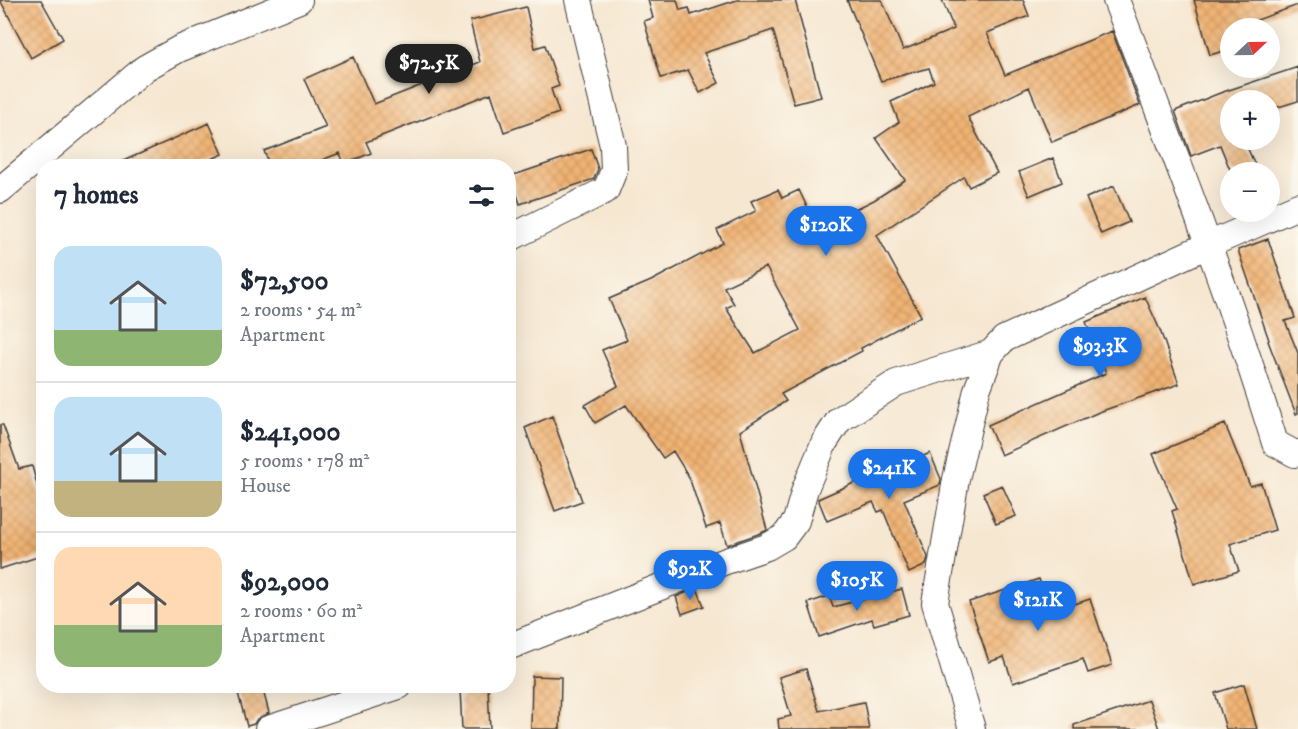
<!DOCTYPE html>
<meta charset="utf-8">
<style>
body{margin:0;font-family:"IM FELL DW Pica",serif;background:#f2f2f3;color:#1f2937;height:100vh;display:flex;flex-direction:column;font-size:22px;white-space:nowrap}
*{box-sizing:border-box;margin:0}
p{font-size:20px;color:#747a83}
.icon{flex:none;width:33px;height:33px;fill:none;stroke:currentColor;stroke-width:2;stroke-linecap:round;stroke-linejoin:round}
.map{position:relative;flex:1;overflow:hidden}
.drawer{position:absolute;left:36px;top:159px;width:480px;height:534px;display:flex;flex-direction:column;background:#fff;border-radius:24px;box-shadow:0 6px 24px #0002}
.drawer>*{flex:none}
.needle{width:39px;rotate:68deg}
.tools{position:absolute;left:1220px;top:18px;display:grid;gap:12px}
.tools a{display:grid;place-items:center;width:60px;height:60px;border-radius:50%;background:#fff;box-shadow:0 6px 24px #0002;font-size:30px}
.price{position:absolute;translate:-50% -51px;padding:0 14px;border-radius:21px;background:#1a73e8;color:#fff;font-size:20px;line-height:39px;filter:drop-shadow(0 2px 3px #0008)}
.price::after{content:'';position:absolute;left:50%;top:36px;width:18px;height:14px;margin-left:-9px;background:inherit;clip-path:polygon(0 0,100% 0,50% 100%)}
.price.on{background:#222;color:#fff}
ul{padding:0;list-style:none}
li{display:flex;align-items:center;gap:18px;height:150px;padding:0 18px}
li+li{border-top:2px solid #e0e1e3}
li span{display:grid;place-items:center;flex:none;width:168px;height:120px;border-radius:18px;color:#555}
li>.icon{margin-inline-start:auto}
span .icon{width:72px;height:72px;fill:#fffc;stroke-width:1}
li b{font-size:26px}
h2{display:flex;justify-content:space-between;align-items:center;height:72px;padding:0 18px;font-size:26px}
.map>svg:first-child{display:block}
.building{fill:url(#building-cross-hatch);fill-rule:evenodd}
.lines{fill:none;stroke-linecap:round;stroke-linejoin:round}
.minor-casing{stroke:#3d3a37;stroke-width:28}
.minor{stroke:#fff;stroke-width:26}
</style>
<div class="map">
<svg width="1298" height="729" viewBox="0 0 1298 729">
<defs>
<pattern id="building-cross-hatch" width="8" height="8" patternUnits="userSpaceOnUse" patternTransform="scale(1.5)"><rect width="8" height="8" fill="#f0b373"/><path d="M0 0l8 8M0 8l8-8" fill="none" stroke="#cd9963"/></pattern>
</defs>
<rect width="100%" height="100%" fill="#fbf7ec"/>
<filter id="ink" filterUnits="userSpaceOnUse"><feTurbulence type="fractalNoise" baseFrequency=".0167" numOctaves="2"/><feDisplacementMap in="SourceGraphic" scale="12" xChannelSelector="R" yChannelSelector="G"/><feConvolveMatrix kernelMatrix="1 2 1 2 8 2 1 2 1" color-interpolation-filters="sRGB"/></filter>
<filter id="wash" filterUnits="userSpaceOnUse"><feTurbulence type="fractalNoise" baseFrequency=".008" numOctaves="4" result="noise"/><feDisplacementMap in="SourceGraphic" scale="24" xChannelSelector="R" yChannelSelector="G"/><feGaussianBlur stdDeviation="1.35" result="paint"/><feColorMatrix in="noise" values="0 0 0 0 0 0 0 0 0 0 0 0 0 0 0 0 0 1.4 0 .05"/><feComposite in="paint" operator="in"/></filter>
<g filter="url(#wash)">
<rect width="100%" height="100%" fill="#f6e7d1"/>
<g id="blocks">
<path class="building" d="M 0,0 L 41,0 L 63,39 L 31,58 Z
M 648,0 L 677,0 L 680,10 L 689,8 L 691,15 L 737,0 L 795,0 L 821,97 L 794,104 L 773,30 L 704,53 L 719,83 L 700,93 L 688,70 L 661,78 L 644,21 L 653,18 Z
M 847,0 L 882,0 L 903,50 L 954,29 L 942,0 L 1023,0 L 1029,16 L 987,33 L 1005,75 L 1112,31 L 1140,105 L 1052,142 L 1029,87 L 968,117 L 997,173 L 969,187 L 964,177 L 877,235 L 921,316 L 861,348 L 862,351 L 781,394 L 786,401 L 740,431 L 767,530 L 761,533 L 727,545 L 720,523 L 706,528 L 689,477 L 673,451 L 663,458 L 626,405 L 595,423 L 585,405 L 618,386 L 602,350 L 627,340 L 609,299 L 651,281 L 723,243 L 717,230 L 756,211 L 751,201 L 778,190 L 782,198 L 799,190 L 817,228 L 874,200 L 905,180 L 876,138 L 899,122 L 891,102 L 934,82 L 929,68 L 881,81 ZM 766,267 L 800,330 L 755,353 L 726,308 L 734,304 L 724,287 Z
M 1194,0 L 1298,0 L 1298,5 L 1235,28 L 1230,28 L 1230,49 L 1210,55 Z
M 526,7 L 535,48 L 545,45 L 559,86 L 551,89 L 559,113 L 504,132 L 491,93 L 366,142 L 371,153 L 344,164 L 340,153 L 306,166 L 270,166 L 264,151 L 326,127 L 304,79 L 353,57 L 374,104 L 480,62 L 470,21 Z
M 1298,67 L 1298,101 L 1269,110 L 1269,100 L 1230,100 L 1230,140 L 1244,140 L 1258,172 L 1231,172 L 1220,145 L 1191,156 L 1175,111 L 1220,93 Z
M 209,123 L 223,154 L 196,166 L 112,166 Z
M 591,149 L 598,169 L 594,179 L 520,204 L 511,176 Z
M 1053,158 L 1062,182 L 1029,196 L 1019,172 Z
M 1114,186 L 1129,222 L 1101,234 L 1086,198 Z
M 1268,239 L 1295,318 L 1285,321 L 1298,353 L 1298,413 L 1296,414 L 1268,341 L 1269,340 L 1238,250 Z
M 1145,297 L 1160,330 L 1179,384 L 1099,412 L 1001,455 L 988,425 L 1106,373 L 1086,322 Z
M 552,416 L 582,501 L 555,511 L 525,428 Z
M 1225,424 L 1250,486 L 1261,483 L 1275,530 L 1230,544 L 1239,571 L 1194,584 L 1172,511 L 1177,509 L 1153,454 Z
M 0,425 L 3,425 L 19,469 L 32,466 L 44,510 L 44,555 L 0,569 Z
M 887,452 L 894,469 L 930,453 L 941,479 L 940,485 L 904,500 L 928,557 L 926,565 L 909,573 L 883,510 L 878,512 L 873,502 L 827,521 L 818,499 L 863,479 L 857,465 Z
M 1002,485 L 1016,516 L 996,524 L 983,493 Z
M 1039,579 L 1050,612 L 1090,599 L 1112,665 L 1088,673 L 1083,659 L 1013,683 L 1004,657 L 989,662 L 969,602 Z
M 697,588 L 704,606 L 682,614 L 676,597 Z
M 902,589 L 909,615 L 874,625 L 872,619 L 819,637 L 808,603 L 829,596 L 833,607 Z
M 806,669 L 819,711 L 864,702 L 869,729 L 779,729 L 778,719 L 791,716 L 779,677 Z
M 532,676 L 561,677 L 560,729 L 531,729 Z
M 1244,684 L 1257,729 L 1226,729 L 1215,693 Z
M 236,686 L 262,686 L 269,713 L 257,719 L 254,724 L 247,726 Z
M 488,687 L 490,729 L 462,729 L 460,689 Z
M 1149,700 L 1159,729 L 1074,729 L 1074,725 Z"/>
</g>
</g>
<g filter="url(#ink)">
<use href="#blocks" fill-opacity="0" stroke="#3d3a37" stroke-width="1.5"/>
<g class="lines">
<g class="minor-casing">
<path id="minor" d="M 1116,0 C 1172,146 1229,293 1275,443 L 1295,454 L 1298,453
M 0,190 L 145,68 L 179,49 L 299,0
M 508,239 L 606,190 L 614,170 L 613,146 L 578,0
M 508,647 L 726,561 L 767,547 L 784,537 L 796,521 L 805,489 L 824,443 L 839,420 L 896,383 L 991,353
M 268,729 L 399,686
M 972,729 L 935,603 L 956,479 L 977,390 L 991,353 L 1004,339 L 1208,245 L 1298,206"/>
</g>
<use href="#minor" class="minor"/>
</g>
</g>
</svg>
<div class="tools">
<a><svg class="needle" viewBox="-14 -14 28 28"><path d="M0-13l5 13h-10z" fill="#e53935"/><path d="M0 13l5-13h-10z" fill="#747a83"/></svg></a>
<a>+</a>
<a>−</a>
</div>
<b class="price on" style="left:429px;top:95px">$72.5K</b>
<b class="price" style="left:826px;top:257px">$120K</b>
<b class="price" style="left:1100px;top:378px">$93.3K</b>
<b class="price" style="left:889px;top:500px">$241K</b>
<b class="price" style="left:690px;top:601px">$92K</b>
<b class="price" style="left:857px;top:612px">$105K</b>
<b class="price" style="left:1038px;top:632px">$121K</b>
<section class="drawer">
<h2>7 homes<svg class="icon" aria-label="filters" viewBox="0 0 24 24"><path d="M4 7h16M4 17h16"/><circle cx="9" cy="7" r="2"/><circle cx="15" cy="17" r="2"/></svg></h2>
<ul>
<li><span style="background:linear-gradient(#bfe0f5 70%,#8fb573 0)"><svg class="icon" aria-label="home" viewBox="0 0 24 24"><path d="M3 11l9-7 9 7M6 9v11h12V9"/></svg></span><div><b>$72,500</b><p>2 rooms · 54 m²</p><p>Apartment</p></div></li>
<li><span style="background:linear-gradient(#bfe0f5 70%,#c2b280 0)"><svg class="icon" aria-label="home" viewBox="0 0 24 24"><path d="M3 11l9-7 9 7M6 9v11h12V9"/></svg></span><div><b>$241,000</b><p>5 rooms · 178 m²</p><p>House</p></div></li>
<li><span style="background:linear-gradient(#ffd9b3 65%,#8fb573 0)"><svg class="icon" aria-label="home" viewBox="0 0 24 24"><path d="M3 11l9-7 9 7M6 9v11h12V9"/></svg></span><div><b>$92,000</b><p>2 rooms · 60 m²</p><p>Apartment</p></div></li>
</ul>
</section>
</div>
